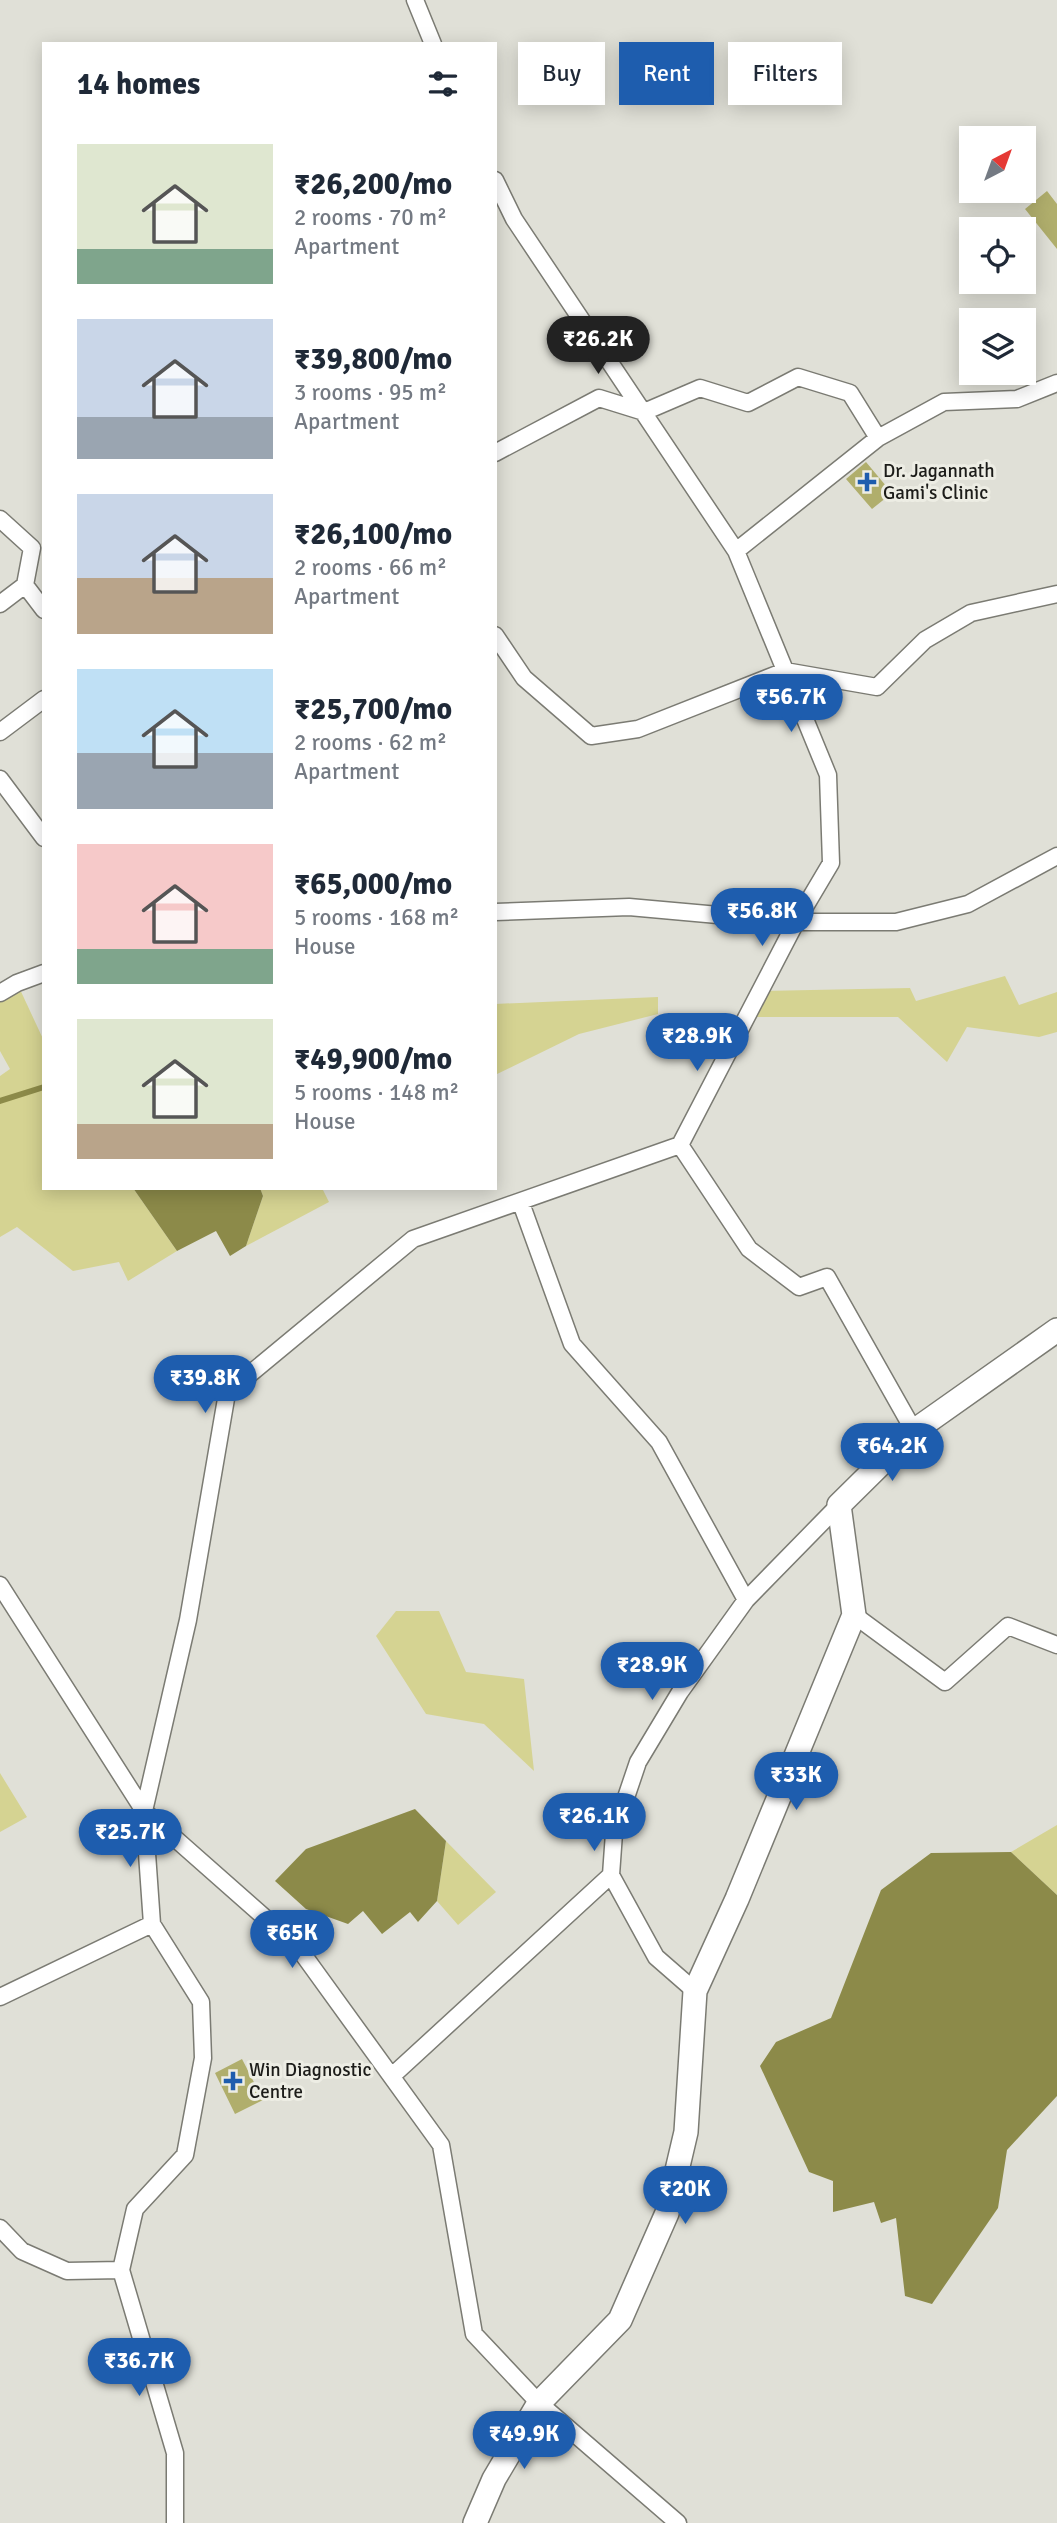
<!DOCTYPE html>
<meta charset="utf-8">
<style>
body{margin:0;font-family:Signika,sans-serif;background:#f6f6f7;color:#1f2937;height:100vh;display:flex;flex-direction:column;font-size:26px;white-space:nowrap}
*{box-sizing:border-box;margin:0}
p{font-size:23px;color:#747a83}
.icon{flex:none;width:38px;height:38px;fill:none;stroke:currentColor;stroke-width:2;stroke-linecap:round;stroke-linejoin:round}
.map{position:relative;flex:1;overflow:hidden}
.panel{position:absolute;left:42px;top:42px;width:455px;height:1148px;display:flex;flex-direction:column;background:#fff;border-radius:0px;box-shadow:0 4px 18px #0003}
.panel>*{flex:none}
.hud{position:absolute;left:518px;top:42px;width:434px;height:63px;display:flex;gap:14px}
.needle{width:46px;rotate:41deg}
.controls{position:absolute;left:959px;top:126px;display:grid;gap:14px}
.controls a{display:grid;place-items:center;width:77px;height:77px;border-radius:0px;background:#fff;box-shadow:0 4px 18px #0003;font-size:35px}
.price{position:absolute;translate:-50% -60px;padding:0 16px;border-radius:24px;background:#1e5dae;color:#fff;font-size:23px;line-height:46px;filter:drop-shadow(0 2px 4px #0008)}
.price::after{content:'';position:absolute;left:50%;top:42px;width:21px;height:16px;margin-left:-10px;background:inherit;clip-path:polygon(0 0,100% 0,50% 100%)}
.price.active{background:#222;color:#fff}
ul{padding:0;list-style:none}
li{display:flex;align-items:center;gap:21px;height:175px;padding:0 35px}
li span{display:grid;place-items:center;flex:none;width:196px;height:140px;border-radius:0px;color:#555}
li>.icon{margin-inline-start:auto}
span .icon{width:84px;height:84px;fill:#fffc;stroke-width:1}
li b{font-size:30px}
h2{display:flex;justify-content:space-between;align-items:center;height:84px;padding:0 35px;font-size:30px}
.chip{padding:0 24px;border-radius:0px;background:#fff;box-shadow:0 4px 18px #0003;font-size:24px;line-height:63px}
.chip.active{background:#1e5dae;color:#fff}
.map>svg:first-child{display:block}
.green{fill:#d5d392}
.water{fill:#8c8a49}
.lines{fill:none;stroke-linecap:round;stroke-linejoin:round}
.stream{stroke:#8c8a49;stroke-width:6}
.building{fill:#b0ae6c}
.street-casing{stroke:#7b7b73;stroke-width:19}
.secondary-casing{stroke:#7b7b73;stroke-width:26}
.street{stroke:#fff;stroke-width:16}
.secondary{stroke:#fff;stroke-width:23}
.poi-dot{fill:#1e5dae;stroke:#edede4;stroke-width:2.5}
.labels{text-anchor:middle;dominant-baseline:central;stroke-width:6;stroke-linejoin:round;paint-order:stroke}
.poi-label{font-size:19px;fill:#1c1c19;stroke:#edede4;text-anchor:start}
</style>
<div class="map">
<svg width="1057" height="2523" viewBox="0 0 1057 2523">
<rect width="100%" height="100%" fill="#e0e0d7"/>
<path class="green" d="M 1005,976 L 1019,1005 L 1057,992 L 1057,1032 L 1039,1037 L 967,1027 L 947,1062 L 898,1017 L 747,1017 L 760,991 L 910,988 L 916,1001 Z
M 17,983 L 44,1041 L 44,1188 L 133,1188 L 177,1251 L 128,1281 L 119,1262 L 73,1271 L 17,1227 L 0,1237 L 0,1076 L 10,1069 L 0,1051 L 0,993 Z
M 658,997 L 658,1014 L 579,1034 L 495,1075 L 495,1004 Z
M 260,1188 L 322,1188 L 329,1202 L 246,1246 L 263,1196 Z
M 396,1611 L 439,1611 L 466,1672 L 524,1679 L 534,1771 L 484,1724 L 426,1714 L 376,1636 Z
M 0,1773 L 27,1817 L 0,1832 Z
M 1057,1825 L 1057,1895 L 1011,1852 Z
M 446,1841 L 496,1892 L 458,1925 L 437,1901 Z"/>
<path class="water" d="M 133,1188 L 260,1188 L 263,1196 L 246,1246 L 230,1256 L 216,1231 L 177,1251 Z
M 415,1809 L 446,1841 L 437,1901 L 418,1922 L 410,1912 L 382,1934 L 363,1911 L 348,1924 L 306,1909 L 275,1881 L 306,1849 Z
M 1011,1852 L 1057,1895 L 1057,2096 L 1007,2150 L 998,2208 L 932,2304 L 905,2296 L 896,2218 L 881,2223 L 874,2202 L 833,2212 L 833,2181 L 809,2172 L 760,2066 L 776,2042 L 831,2018 L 881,1890 L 931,1853 Z"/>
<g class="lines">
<path class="stream" d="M 0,1101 L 44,1087"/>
</g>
<path class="building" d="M 1047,191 L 1057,204 L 1057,249 L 1025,209 Z
M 866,462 L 892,493 L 872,509 L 846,479 Z
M 242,2059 L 263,2100 L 235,2114 L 215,2073 Z"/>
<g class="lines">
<g class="street-casing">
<path id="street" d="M 415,0 L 433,44
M 495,453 L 599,398 L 644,412 L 700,388 L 748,403 L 798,377 L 850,393 L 878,438
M 0,519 L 32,548 L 25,585
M 736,551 L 878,438 L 944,402 L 1017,399 L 1057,383
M 0,604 L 25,585 L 44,610
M 495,635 L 524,678 L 591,736 L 638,729 L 785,671 L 877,687 L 925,640 L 971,613 L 1057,594
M 0,732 L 44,699
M 0,779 L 44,838
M 495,912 L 629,907 L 796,922 L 896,922 L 968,904 L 1057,856
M 0,993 L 17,983 L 44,973
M 680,1145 L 749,1249 L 799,1287 L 827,1277 L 914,1431
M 521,1203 L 572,1344 L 659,1442 L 746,1600
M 0,1585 L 144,1811 L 297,1946 L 441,2145 L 474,2334 L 539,2403 L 678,2523
M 854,1615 L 945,1682 L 1008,1626 L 1057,1645
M 695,1991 L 656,1957 L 611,1875 L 614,1833 L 638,1762 L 680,1692 L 746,1600 L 839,1505
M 0,1997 L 152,1924
M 392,2076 L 611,1875
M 0,2228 L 22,2251 L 67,2271 L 121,2270
M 175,2523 L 175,2453 L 121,2270 L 135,2209 L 185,2155 L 203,2058 L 201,2002 L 152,1924 L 144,1811 L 188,1620 L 227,1393 L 413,1239 L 680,1145 L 796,922 L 831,863 L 828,775 L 736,551 L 514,219 L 495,180"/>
</g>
<g class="secondary-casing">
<path id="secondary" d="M 475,2523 L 494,2479 L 539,2403 L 620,2320 L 667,2213 L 686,2132 L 695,1991 L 737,1899 L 854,1615 L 839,1505 L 914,1431 L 1057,1330"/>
</g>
<use href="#street" class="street"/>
<use href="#secondary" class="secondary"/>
</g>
<g class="poi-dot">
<path d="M863.5 471.5h7v7h7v7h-7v7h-7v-7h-7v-7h7z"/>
<path d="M229.5 2070.5h7v7h7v7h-7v7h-7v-7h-7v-7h7z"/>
</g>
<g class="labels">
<g class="poi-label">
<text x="883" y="471">Dr. Jagannath<tspan x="883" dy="22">Gami's Clinic</tspan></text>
<text x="249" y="2070">Win Diagnostic<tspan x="249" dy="22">Centre</tspan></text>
</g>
</g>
</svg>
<div class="controls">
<a><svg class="needle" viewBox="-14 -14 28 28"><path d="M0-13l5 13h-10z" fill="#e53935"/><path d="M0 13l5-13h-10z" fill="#747a83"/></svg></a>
<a><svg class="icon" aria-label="locate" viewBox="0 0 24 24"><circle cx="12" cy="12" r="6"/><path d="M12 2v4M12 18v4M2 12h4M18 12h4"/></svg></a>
<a><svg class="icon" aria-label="layers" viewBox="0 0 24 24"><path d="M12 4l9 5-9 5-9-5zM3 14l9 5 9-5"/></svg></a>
</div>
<b class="price active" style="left:598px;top:376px">₹26.2K</b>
<b class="price" style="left:791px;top:734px">₹56.7K</b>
<b class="price" style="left:762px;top:948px">₹56.8K</b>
<b class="price" style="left:697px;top:1073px">₹28.9K</b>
<b class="price" style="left:205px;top:1415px">₹39.8K</b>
<b class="price" style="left:892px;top:1483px">₹64.2K</b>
<b class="price" style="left:652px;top:1702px">₹28.9K</b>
<b class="price" style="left:796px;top:1812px">₹33K</b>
<b class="price" style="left:594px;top:1853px">₹26.1K</b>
<b class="price" style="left:130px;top:1869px">₹25.7K</b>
<b class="price" style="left:292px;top:1970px">₹65K</b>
<b class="price" style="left:685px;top:2226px">₹20K</b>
<b class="price" style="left:139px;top:2398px">₹36.7K</b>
<b class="price" style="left:524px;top:2471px">₹49.9K</b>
<div class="hud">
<a class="chip">Buy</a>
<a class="chip active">Rent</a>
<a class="chip">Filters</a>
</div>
<section class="panel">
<h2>14 homes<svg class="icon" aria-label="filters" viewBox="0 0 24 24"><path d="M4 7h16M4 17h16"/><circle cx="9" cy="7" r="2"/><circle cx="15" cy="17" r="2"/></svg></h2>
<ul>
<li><span style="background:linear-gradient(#dfe7d0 75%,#7fa58c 0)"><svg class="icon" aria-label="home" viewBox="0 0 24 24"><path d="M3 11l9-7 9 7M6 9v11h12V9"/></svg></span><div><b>₹26,200/mo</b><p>2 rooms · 70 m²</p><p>Apartment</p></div></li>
<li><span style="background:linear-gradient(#c9d6e8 70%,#9aa5b1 0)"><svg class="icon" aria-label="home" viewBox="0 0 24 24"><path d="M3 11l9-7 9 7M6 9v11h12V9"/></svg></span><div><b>₹39,800/mo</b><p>3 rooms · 95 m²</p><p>Apartment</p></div></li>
<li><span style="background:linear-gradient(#c9d6e8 60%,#b9a48a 0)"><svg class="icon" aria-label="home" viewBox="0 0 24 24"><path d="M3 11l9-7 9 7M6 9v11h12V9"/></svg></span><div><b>₹26,100/mo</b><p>2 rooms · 66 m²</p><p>Apartment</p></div></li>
<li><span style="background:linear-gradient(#bfe0f5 60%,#9aa5b1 0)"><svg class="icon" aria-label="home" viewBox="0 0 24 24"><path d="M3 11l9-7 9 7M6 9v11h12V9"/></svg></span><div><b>₹25,700/mo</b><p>2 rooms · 62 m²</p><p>Apartment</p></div></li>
<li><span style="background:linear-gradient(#f6c9c9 75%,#7fa58c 0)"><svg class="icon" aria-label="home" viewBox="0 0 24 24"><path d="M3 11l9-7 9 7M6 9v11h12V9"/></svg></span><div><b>₹65,000/mo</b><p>5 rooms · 168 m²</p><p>House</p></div></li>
<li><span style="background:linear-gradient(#dfe7d0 75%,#b9a48a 0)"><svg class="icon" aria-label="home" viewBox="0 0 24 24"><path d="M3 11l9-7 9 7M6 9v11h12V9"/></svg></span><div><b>₹49,900/mo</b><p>5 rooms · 148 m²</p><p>House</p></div></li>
</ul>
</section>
</div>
